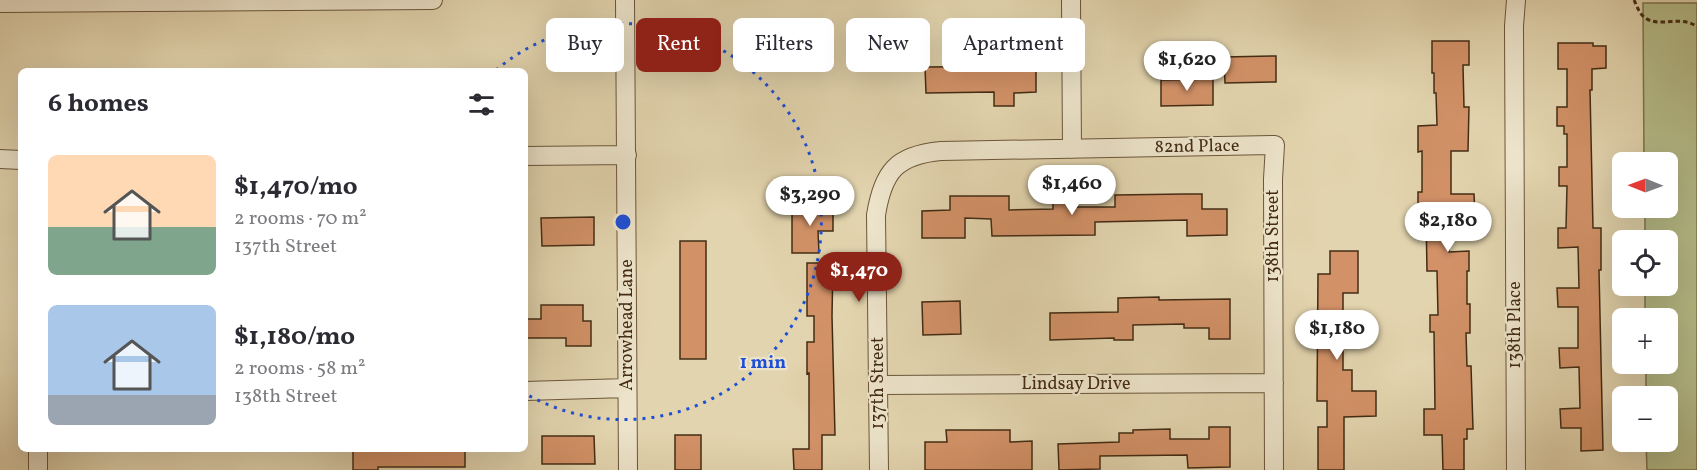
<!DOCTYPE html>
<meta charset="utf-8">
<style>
body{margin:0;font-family:Vollkorn,serif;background:#f2f2f3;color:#2b2b33;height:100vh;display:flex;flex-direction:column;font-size:22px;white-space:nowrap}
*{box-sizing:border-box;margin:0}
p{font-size:20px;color:#7c7c81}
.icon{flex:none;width:33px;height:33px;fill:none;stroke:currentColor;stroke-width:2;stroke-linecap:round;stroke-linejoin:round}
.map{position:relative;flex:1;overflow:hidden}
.side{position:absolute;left:18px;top:68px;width:510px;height:384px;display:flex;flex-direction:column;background:#fff;border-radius:9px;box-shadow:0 6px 24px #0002}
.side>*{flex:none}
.guide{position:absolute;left:546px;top:18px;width:570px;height:54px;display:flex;gap:12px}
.needle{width:39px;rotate:271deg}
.controls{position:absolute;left:1612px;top:152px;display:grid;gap:12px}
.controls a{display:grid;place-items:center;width:66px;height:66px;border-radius:9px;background:#fff;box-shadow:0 6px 24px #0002;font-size:30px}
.price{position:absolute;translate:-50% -51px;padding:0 14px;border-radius:21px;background:#fff;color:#222;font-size:20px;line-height:39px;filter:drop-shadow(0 2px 3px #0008)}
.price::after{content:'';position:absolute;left:50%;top:36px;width:18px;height:14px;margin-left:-9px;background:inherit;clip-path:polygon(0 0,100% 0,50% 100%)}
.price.on{background:#8f2418;color:#fff}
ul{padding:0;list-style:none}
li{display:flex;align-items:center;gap:18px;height:150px;padding:0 30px}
li span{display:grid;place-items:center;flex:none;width:168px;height:120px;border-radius:9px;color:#555}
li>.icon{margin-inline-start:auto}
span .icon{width:72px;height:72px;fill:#fffc;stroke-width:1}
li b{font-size:26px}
h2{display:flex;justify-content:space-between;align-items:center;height:72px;padding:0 30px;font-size:26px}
.tag{padding:0 21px;border-radius:9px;background:#fff;box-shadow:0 6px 24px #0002;font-size:21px;line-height:54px}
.tag.on{background:#8f2418;color:#fff}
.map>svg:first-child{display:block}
.green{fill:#b5bc89;stroke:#7c744e;stroke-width:1.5}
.building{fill:#d29167;stroke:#432c14;stroke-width:1.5}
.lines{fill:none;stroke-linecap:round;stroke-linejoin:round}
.minor-casing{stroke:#6b563a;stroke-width:20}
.path{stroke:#432c14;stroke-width:3;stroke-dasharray:4.5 3;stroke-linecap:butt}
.minor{stroke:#ece3ca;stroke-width:18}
.ring{fill:none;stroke:#1d4ed8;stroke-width:3;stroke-dasharray:3 6}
.labels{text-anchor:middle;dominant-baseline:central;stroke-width:4.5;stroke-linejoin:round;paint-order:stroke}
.street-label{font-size:18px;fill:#432c14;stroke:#ece3ca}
.centre{fill:#1d4ed8;stroke:#ece3ca;stroke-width:3}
.ring-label{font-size:18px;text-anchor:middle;font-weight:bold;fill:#1d4ed8;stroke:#ece3ca;stroke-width:4.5;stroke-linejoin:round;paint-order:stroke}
</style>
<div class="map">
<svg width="1697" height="470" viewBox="0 0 1697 470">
<rect width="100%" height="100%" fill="#e2d4ae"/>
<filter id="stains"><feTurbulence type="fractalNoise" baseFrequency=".00333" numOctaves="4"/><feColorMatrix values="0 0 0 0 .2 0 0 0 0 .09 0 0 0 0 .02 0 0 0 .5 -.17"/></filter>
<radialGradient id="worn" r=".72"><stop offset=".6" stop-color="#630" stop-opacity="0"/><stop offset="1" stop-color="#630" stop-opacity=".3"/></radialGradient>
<path class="green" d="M 1643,3 L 1697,3 L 1697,470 L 1647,470 L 1646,441 L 1668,441 L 1668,396 L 1646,396 L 1646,363 L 1668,363 L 1668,318 L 1645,318 L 1645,285 L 1668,285 L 1668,240 L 1645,240 L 1645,207 L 1668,207 L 1668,162 L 1644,162 Z"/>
<path class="building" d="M 1432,41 L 1469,41 L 1469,65 L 1463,65 L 1464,107 L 1469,107 L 1468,151 L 1451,151 L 1451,194 L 1474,194 L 1475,215 L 1449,215 L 1449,252 L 1469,251 L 1469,271 L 1467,271 L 1467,304 L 1470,304 L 1470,333 L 1466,333 L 1467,366 L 1471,366 L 1473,429 L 1467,429 L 1467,439 L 1464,439 L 1464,470 L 1443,470 L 1442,435 L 1424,435 L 1424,409 L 1435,409 L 1434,332 L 1430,332 L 1430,315 L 1438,315 L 1437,271 L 1427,271 L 1426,216 L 1418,216 L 1418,192 L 1422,192 L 1422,151 L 1418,152 L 1418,126 L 1437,125 L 1436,93 L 1434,93 L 1434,73 L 1432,73 Z
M 1558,43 L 1593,43 L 1593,46 L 1606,46 L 1606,68 L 1592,69 L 1592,90 L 1590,90 L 1593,228 L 1601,228 L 1601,270 L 1599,270 L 1603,450 L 1581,451 L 1581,428 L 1561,428 L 1560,409 L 1580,408 L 1579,367 L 1560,368 L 1559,348 L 1578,348 L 1578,307 L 1558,307 L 1557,288 L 1579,288 L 1578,247 L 1558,248 L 1558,228 L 1566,228 L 1567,186 L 1559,186 L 1559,167 L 1567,167 L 1567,134 L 1564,134 L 1564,126 L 1557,126 L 1557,107 L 1567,107 L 1567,69 L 1558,69 Z
M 1276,56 L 1276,82 L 1225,83 L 1224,57 Z
M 1036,66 L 1036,92 L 1014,93 L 1014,106 L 994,106 L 994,92 L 926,93 L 925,67 Z
M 1213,79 L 1213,105 L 1161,106 L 1161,80 Z
M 1185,194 L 1202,194 L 1202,209 L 1227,209 L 1227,235 L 1187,236 L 1187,220 L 1095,222 L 1095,235 L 992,236 L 991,219 L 965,218 L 965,238 L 922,238 L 922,211 L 950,210 L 950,196 L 1009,196 L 1009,210 L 1053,209 L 1053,196 L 1073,195 L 1073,207 L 1115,207 L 1115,195 Z
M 792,205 L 833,205 L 833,231 L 818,231 L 819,253 L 792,253 Z
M 594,217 L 594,245 L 542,246 L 541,218 Z
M 680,241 L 706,241 L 706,359 L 680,359 Z
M 1330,251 L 1358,251 L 1358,293 L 1343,293 L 1343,370 L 1352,370 L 1352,391 L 1376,391 L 1376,416 L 1344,417 L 1344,470 L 1318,470 L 1318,427 L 1327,427 L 1327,401 L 1317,401 L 1318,274 L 1330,274 Z
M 807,263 L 833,263 L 832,316 L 835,435 L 822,435 L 822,470 L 794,470 L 793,449 L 809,449 L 809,373 L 807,374 L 807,342 L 814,342 L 814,316 L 807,316 Z
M 1159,297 L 1159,300 L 1230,299 L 1230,339 L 1209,339 L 1209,328 L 1184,328 L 1184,324 L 1133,325 L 1133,340 L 1114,340 L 1114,338 L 1050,340 L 1050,313 L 1118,312 L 1118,298 Z
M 960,301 L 961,334 L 923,335 L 922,302 Z
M 541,305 L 583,305 L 583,321 L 591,321 L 591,346 L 566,346 L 566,338 L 525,338 L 525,319 L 541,319 Z
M 1209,427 L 1230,427 L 1230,467 L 1188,468 L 1187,455 L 1100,456 L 1100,469 L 1059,470 L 1058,444 L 1119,442 L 1119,433 L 1133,433 L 1133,430 L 1170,429 L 1170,439 L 1209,439 Z
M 946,430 L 1010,430 L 1010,442 L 1032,441 L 1032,470 L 925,470 L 925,442 L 947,442 Z
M 675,435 L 701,435 L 701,470 L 675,470 Z
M 542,436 L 594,436 L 595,464 L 542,464 Z
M 353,448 L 465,448 L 465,467 L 378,467 L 378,470 L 353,470 Z"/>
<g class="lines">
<g class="minor-casing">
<path id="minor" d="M 625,0 L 628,470
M 1071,0 L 1072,149
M 0,3 L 433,0
M 525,156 L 627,155
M 0,159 L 21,160
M 878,385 L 1274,383
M 525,391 L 627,388
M 38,448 L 38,470
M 879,470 L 876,215 C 883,172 896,155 941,151 L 1275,145 L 1273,179 L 1274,470
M 1516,470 L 1514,26 L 1516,0"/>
</g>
<path class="path" d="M 1634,0 C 1637,6 1639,13 1644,17 C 1658,29 1682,14 1697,27"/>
<use href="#minor" class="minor"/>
</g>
<path class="ring" d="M496 70A198 198 0 1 1 526 394"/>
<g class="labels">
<g class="street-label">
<text transform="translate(1197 147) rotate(-1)">82nd Place</text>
<text transform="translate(1273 236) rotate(-90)">138th Street</text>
<text transform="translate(627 325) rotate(-90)">Arrowhead Lane</text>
<text transform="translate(1515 325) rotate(-90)">138th Place</text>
<text transform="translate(878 383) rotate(-90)">137th Street</text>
<text x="1076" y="384">Lindsay Drive</text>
</g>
</g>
<circle cx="623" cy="222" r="9" class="centre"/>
<g class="ring-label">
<text x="763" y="368">1 min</text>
</g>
<rect width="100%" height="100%" filter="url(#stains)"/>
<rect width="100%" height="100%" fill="url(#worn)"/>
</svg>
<div class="controls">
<a><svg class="needle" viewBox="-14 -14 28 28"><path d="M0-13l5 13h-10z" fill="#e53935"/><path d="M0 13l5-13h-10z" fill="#7c7c81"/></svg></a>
<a><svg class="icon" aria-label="locate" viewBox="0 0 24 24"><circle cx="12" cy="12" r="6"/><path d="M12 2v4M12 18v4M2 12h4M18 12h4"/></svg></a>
<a>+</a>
<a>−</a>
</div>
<b class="price" style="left:1187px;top:92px">$1,620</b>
<b class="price" style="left:1072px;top:216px">$1,460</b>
<b class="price" style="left:810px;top:227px">$3,290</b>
<b class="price" style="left:1448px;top:253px">$2,180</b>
<b class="price on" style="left:859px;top:303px">$1,470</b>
<b class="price" style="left:1337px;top:361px">$1,180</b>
<div class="guide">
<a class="tag">Buy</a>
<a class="tag on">Rent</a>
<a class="tag">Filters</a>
<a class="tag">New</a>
<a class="tag">Apartment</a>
</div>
<section class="side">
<h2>6 homes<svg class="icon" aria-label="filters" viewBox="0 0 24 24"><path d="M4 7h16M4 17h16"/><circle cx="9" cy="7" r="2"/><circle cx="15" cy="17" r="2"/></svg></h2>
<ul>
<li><span style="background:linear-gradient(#ffd9b3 60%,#7fa58c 0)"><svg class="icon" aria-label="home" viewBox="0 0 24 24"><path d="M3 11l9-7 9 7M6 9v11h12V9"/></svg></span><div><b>$1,470/mo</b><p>2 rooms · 70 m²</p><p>137th Street</p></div></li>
<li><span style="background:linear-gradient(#a9c7e8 75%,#9aa5b1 0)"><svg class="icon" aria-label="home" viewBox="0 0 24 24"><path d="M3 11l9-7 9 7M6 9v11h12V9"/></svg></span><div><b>$1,180/mo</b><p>2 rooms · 58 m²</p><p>138th Street</p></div></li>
</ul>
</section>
</div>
